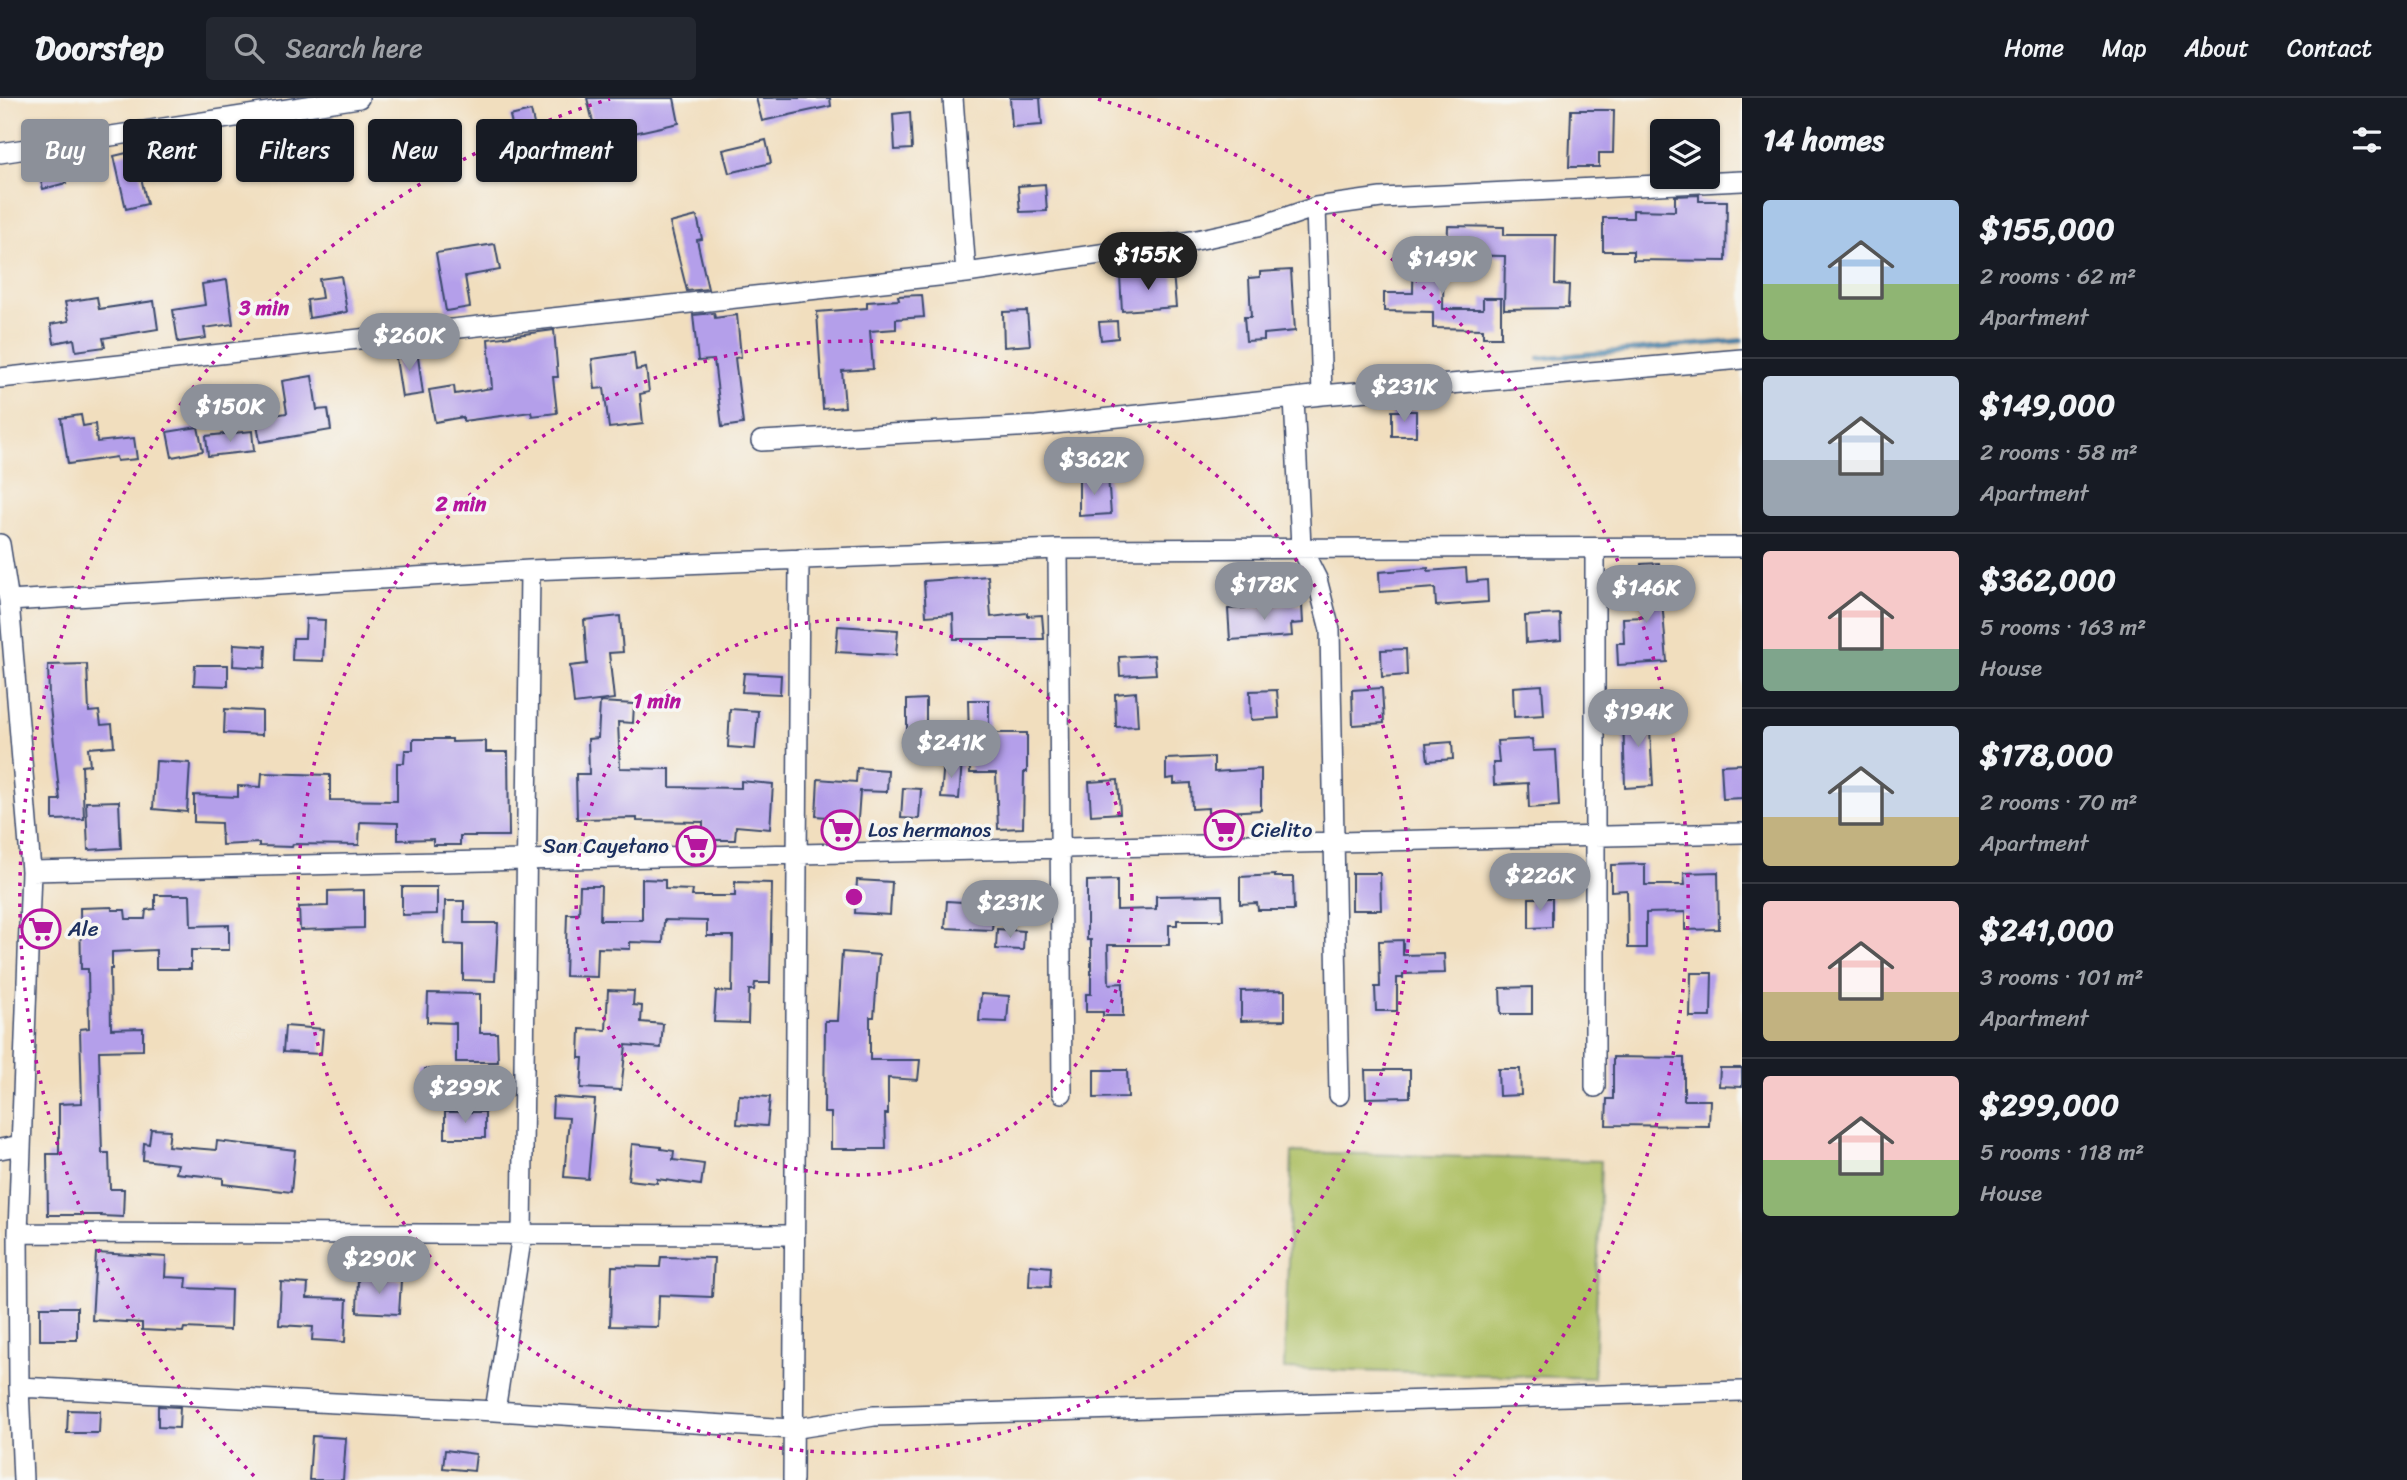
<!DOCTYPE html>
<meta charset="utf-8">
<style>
body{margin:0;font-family:Sriracha,sans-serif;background:#242831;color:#f1f3f6;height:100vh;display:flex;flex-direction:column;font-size:26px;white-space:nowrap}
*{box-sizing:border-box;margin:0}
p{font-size:23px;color:#9ea1a6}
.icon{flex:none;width:38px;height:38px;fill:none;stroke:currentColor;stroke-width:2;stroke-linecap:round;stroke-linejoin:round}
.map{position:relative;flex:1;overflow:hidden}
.drawer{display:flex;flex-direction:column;background:#171b24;width:665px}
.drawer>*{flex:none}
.top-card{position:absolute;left:21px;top:21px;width:665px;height:63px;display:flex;gap:14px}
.controls{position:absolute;left:1650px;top:21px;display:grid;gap:14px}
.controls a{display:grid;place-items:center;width:70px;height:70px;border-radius:7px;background:#171b24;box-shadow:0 2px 5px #0004;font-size:35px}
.price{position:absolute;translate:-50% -60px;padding:0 16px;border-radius:24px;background:#8c9099;color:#fff;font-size:23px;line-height:46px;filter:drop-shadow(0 2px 4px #0008)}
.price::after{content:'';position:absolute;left:50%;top:42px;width:21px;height:16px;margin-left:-10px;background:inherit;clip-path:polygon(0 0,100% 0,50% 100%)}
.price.current{background:#222;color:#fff}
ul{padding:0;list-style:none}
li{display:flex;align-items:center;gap:21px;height:175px;padding:0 21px}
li+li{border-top:2px solid #363941}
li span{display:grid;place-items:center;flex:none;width:196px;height:140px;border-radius:7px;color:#555}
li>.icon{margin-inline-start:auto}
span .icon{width:84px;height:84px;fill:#fffc;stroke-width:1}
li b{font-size:30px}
h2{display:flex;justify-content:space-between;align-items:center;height:84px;padding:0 21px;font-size:30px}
.tag{padding:0 24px;border-radius:7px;background:#171b24;box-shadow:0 2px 5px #0004;font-size:24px;line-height:63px}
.tag.current{background:#8c9099;color:#fff}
header{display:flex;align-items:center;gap:42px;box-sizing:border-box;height:98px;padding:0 35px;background:#171b24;border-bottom:2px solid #363941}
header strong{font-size:33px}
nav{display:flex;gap:38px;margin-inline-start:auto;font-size:24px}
.search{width:490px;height:63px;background:#242831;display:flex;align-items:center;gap:18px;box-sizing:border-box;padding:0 24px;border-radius:7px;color:#9ea1a6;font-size:26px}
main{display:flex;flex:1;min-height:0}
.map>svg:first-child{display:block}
.green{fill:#aec063;stroke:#647860;stroke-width:2}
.water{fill:#4fa5cb;stroke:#356a94;stroke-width:2}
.building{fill:#b49fea}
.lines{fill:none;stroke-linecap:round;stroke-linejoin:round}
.street-casing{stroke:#3b496c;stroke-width:22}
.street{stroke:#fff;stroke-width:19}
.ring{fill:none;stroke:#b5179e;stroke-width:3.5;stroke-dasharray:3.5 7}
.labels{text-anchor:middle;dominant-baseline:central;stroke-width:7;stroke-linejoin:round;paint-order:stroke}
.poi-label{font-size:21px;fill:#1b2f5e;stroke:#f6f6f2;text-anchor:start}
.centre{fill:#b5179e;stroke:#f6f6f2;stroke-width:3.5}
.ring-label{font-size:21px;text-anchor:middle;font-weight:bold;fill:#b5179e;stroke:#f6f6f2;stroke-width:7;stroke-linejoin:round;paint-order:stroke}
</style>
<header>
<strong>Doorstep</strong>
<div class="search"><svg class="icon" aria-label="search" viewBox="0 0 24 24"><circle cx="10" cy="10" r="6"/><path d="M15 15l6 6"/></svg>Search here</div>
<nav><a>Home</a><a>Map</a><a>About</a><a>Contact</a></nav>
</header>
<main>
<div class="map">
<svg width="1742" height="1382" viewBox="0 0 1742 1382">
<rect width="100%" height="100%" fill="#f6f6f2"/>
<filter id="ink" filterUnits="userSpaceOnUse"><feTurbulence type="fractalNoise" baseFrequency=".0143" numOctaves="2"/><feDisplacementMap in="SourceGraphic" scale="14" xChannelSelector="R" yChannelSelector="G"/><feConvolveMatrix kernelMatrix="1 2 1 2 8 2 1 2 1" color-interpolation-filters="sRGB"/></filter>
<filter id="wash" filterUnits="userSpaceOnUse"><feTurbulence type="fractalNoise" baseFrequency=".00686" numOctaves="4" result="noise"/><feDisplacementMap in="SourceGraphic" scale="28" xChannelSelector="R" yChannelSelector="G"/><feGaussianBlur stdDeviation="1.57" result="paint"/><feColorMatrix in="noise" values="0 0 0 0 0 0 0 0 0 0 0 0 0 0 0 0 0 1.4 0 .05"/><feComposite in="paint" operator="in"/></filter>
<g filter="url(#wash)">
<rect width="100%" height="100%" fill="#f1debe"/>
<path class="green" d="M 1292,1054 L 1601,1063 L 1594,1280 L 1284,1271 Z"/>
<path class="water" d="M 1742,241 L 1742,244 L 1538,262 L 1538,259 Z"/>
<g id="blocks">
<path class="building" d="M 587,0 L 674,0 L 679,25 L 625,37 L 627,47 L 600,53 Z
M 756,0 L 830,0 L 831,8 L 762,23 Z
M 1010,0 L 1040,0 L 1042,27 L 1012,29 Z
M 1571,12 L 1614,12 L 1613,55 L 1599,55 L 1599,69 L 1569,69 Z
M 531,13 L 540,52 L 519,57 L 510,18 Z
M 910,14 L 912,51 L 895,52 L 893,16 Z
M 766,42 L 771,65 L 729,75 L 723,52 Z
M 135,53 L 147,106 L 126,111 L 114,58 Z
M 61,63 L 66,85 L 43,91 L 37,68 Z
M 1045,86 L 1047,113 L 1020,114 L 1018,88 Z
M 1699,97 L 1699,103 L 1727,103 L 1726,163 L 1633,162 L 1633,153 L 1603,153 L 1603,120 L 1633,120 L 1633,112 L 1675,113 L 1675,98 Z
M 697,118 L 702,141 L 697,142 L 708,191 L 687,193 L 670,125 Z
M 1448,128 L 1504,129 L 1504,137 L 1556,137 L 1555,186 L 1569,187 L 1568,210 L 1504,211 L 1505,158 L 1447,157 Z
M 1414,143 L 1444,143 L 1443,211 L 1483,211 L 1483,200 L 1501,200 L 1501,239 L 1483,239 L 1483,231 L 1433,230 L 1433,214 L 1384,213 L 1384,195 L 1413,195 Z
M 495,146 L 500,172 L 465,178 L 470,209 L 446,213 L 436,155 Z
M 1291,172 L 1295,233 L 1264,236 L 1264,242 L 1246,243 L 1244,219 L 1251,219 L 1249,180 L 1260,179 L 1260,174 Z
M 1173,174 L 1176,209 L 1122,213 L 1120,178 Z
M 341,178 L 347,214 L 309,220 L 307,202 L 322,200 L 319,181 Z
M 227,182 L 233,226 L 204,230 L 206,240 L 178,244 L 173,212 L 205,207 L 202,186 Z
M 922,197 L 924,219 L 896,221 L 896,231 L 870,233 L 873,271 L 842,273 L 845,309 L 823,311 L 817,214 L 867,210 L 867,204 L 899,202 L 898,198 Z
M 97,199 L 99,211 L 154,203 L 158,231 L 103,240 L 105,249 L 76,253 L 74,241 L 54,245 L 51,226 L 69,223 L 65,204 Z
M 1027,213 L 1030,247 L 1004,249 L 1003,214 Z
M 714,215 L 715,220 L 737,217 L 741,259 L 735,260 L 743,326 L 722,329 L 714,262 L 698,263 L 693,217 Z
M 1117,223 L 1118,240 L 1101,242 L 1099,224 Z
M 554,232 L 558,279 L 553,279 L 557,315 L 532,318 L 531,314 L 463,323 L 463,319 L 435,324 L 429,292 L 454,288 L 455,296 L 492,290 L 488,241 Z
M 417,251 L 423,296 L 402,299 L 395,254 Z
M 634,255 L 636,272 L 646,270 L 649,294 L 640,296 L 643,326 L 609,330 L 604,290 L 595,291 L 592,261 Z
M 312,278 L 317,312 L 328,311 L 331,332 L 260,344 L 256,320 L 287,315 L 282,283 Z
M 1392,313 L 1416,313 L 1416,338 L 1392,338 Z
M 81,317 L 83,328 L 95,326 L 97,344 L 134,340 L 137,361 L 117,363 L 116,359 L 68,366 L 61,320 Z
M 198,329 L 203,353 L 172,359 L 167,334 Z
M 252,333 L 254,353 L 208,358 L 206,338 Z
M 1108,379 L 1111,416 L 1079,418 L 1079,381 Z
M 1659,465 L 1667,564 L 1618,567 L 1617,545 L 1624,545 L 1623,520 L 1644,519 L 1641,466 Z
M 1428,470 L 1428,473 L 1466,470 L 1467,484 L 1487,482 L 1488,504 L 1436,508 L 1435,490 L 1380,494 L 1379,474 Z
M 988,478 L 991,519 L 1027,515 L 1027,518 L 1042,517 L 1044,541 L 954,541 L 953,516 L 926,518 L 924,483 Z
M 1290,507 L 1302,507 L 1303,525 L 1291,526 L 1292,538 L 1230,542 L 1228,511 Z
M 1560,516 L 1561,542 L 1526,545 L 1525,518 Z
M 620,518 L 623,554 L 609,555 L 614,601 L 574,606 L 570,568 L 587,566 L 584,522 Z
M 306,521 L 325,522 L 323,563 L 292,562 L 293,540 L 305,540 Z
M 838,528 L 898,532 L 896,557 L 836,554 Z
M 234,546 L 266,548 L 265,570 L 233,568 Z
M 1406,551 L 1407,577 L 1382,579 L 1381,552 Z
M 1154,557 L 1156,576 L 1120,578 L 1119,559 Z
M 87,566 L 89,614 L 99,613 L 101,627 L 112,626 L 114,648 L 88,650 L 90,667 L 82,668 L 84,721 L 53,722 L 53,702 L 60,702 L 49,599 L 48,567 Z
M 195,567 L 228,567 L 228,588 L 194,587 Z
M 744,575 L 781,577 L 780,596 L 742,594 Z
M 1542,587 L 1544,617 L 1514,619 L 1513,589 Z
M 1382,590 L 1384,625 L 1353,627 L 1352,592 Z
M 1277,592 L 1279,620 L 1251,622 L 1250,593 Z
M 1136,594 L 1138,628 L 1116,629 L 1115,596 Z
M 926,601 L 926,633 L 907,634 L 907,602 Z
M 968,602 L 989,602 L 989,635 L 1027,635 L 1027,674 L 1024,674 L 1023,730 L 998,731 L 996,675 L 970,675 Z
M 600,604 L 634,606 L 633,625 L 618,624 L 620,670 L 670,671 L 670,689 L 741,690 L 741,683 L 773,686 L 770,731 L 736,728 L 735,742 L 703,742 L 703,724 L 637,723 L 637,720 L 577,721 L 576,676 L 589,676 L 588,641 L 598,640 Z
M 225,611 L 262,613 L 262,637 L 224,635 Z
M 730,611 L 758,613 L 755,651 L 728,649 Z
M 1653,614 L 1654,632 L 1650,632 L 1653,688 L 1625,690 L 1623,615 Z
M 413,641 L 452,641 L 452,644 L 486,643 L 486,654 L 508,654 L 509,738 L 460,738 L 460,747 L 433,747 L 433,741 L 398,742 L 398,725 L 360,724 L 359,747 L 293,746 L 292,749 L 259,748 L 259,745 L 222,747 L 221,725 L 194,724 L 194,697 L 238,699 L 238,688 L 261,689 L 262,675 L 330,677 L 330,702 L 397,703 L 397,665 L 404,665 L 405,652 L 413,652 Z
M 1532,641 L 1533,653 L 1556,652 L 1559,708 L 1529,710 L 1528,685 L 1494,687 L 1493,665 L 1499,665 L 1497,643 Z
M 1452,644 L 1453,661 L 1428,663 L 1426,646 Z
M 1214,659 L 1214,674 L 1261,671 L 1261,712 L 1208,715 L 1208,710 L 1192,711 L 1191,685 L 1174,686 L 1174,680 L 1166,681 L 1166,661 Z
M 944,662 L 962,663 L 959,701 L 941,700 Z
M 156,663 L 190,665 L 187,714 L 153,711 Z
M 1742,666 L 1742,700 L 1723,701 L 1721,667 Z
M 857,670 L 888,672 L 887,694 L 860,693 L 857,735 L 838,734 L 839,720 L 816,718 L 818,681 L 856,684 Z
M 1118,682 L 1120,715 L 1091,717 L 1089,684 Z
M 903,690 L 921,691 L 919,721 L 901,720 Z
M 119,703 L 121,750 L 88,752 L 86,704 Z
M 1645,766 L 1645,787 L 1685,787 L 1684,775 L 1718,774 L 1719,831 L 1685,832 L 1685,814 L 1646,815 L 1646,850 L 1628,850 L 1627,792 L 1611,793 L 1611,767 Z
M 1352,775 L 1380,775 L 1381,812 L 1352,812 Z
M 1275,777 L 1275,779 L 1293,779 L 1294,812 L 1258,812 L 1257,805 L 1240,806 L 1240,779 Z
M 642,781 L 665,782 L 665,791 L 693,792 L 692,798 L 735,798 L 735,784 L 772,785 L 770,885 L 755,885 L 754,892 L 749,892 L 748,925 L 714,924 L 716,893 L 732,894 L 733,838 L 707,838 L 707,823 L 664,822 L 663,845 L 630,844 L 630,851 L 598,850 L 597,879 L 565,878 L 567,816 L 579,816 L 580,788 L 601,788 L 600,822 L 642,822 Z
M 857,782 L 892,784 L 890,817 L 855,815 Z
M 1117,782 L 1117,812 L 1156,811 L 1156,798 L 1222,797 L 1223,822 L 1177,822 L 1177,827 L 1169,827 L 1169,847 L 1108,847 L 1109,886 L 1123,885 L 1123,918 L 1103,918 L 1103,914 L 1086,914 L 1086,896 L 1091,896 L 1091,842 L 1087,842 L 1087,783 Z
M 402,789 L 437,789 L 437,816 L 402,817 Z
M 364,792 L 364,830 L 300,832 L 299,809 L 328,808 L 328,793 Z
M 155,797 L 190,797 L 191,828 L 229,827 L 229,852 L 191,852 L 191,871 L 156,871 L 156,852 L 112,854 L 112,871 L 110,871 L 111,931 L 143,930 L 143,952 L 99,953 L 102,1055 L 109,1055 L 110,1091 L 124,1091 L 123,1119 L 101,1118 L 101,1117 L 48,1117 L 47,1056 L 59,1056 L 59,1006 L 82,1005 L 80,931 L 89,930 L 88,871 L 81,871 L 80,810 L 112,809 L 112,812 L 125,812 L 126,821 L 145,821 L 146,812 L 155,811 Z
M 1529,800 L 1552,800 L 1552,829 L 1529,830 Z
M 445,803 L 464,803 L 464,825 L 498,825 L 495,883 L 463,882 L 463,847 L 444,846 Z
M 947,803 L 994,806 L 992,832 L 945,830 Z
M 997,831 L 1024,833 L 1023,852 L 996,851 Z
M 1403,842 L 1403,857 L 1444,856 L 1445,875 L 1403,876 L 1403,880 L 1397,880 L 1397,913 L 1376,913 L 1375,889 L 1380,889 L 1379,843 Z
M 842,854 L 879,857 L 874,919 L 870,919 L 870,962 L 920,962 L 918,982 L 888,980 L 888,1016 L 885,1016 L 886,1051 L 831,1051 L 831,1015 L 824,1015 L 825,923 L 838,923 Z
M 1691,875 L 1712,875 L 1711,919 L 1690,919 Z
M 1532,889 L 1532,916 L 1501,916 L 1500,890 Z
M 608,892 L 634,893 L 633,907 L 642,908 L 641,924 L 663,926 L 661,950 L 626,947 L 621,992 L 581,990 L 583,960 L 579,960 L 580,931 L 606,932 Z
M 1285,892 L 1285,922 L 1241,923 L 1241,893 Z
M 428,895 L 480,896 L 480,935 L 497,935 L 498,964 L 456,964 L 456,925 L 427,924 Z
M 981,896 L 1009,898 L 1007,924 L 979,923 Z
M 285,928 L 323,931 L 321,956 L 283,954 Z
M 1613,959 L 1684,960 L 1684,1002 L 1710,1002 L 1709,1028 L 1606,1027 L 1607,1001 L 1613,1001 Z
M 1720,970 L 1742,970 L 1742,989 L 1719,988 Z
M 425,971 L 460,972 L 460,999 L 424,998 Z
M 1498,971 L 1520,971 L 1521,997 L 1499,998 Z
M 1094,972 L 1127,972 L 1128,999 L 1094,1000 Z
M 1365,972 L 1410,972 L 1410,999 L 1366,1000 Z
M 739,997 L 770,999 L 767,1028 L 737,1026 Z
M 553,999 L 595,1002 L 588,1081 L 564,1079 L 569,1020 L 552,1019 Z
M 445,1014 L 485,1014 L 485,1040 L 445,1040 Z
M 151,1031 L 170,1032 L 168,1048 L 216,1052 L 217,1043 L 295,1052 L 291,1094 L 223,1086 L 223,1080 L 176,1075 L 178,1066 L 143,1062 L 144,1045 L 149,1046 Z
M 632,1046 L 661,1049 L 661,1051 L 674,1053 L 673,1062 L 704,1066 L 701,1087 L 657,1081 L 657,1085 L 628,1082 Z
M 96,1155 L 166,1159 L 165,1179 L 187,1180 L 186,1190 L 231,1192 L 230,1232 L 184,1230 L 183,1234 L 142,1232 L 142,1225 L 92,1222 Z
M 661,1159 L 714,1160 L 712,1199 L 659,1197 L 658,1229 L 610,1228 L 612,1168 L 660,1169 Z
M 1030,1167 L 1051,1169 L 1050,1189 L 1029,1188 Z
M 358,1180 L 401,1182 L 399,1216 L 357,1214 Z
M 281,1184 L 308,1186 L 307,1200 L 347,1201 L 345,1244 L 312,1242 L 313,1229 L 279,1227 Z
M 40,1209 L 77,1209 L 77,1242 L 40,1242 Z
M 158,1308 L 180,1309 L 179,1330 L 158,1329 Z
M 68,1312 L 100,1313 L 99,1335 L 67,1335 Z
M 312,1338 L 346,1340 L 343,1382 L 309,1382 Z
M 445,1352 L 476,1356 L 474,1373 L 443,1370 Z"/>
</g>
</g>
<g filter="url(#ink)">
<use href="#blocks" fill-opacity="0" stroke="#3b496c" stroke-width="2"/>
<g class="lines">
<g class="street-casing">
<path id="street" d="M 953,0 L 966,175
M 0,55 L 359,0
M 1316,109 L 1322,297
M 0,280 L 966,175 L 1192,143 L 1257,129 L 1316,109 L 1381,100 L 1742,83
M 1294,300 L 1301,449 L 1317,481 L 1330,532 L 1339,997
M 761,343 L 1036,328 L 1322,297 L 1742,261
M 0,446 L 9,503 L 31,773 L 18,1135 L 19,1289 L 23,1382
M 1058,451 L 1062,995
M 9,503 L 530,472 L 1058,451 L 1742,449
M 31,773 L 1742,735
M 1595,989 L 1595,450
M 0,1051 L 21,1047
M 18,1135 L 795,1137
M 19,1289 L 495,1313 L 792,1331 L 874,1318 L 1742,1293
M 495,1313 L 522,1136 L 530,472
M 793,1382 L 799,461"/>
</g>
<use href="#street" class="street"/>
</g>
</g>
<g class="ring">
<circle cx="854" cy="799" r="278"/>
<circle cx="854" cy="799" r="556"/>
<path d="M254 1378A834 834 0 0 1 610 1M1098 1A834 834 0 0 1 1454 1378"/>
</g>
<defs>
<g id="supermarket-ring" transform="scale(2.0125)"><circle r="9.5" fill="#f6f6f2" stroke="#b5179e" stroke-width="1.5"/><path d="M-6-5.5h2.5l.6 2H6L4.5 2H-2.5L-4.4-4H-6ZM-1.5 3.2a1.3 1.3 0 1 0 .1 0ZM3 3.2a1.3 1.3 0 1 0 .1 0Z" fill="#b5179e"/></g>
</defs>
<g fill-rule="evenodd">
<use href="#supermarket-ring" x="841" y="732"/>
<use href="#supermarket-ring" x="1224" y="732"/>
<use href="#supermarket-ring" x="696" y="748"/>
<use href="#supermarket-ring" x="41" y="831"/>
</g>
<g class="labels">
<g class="poi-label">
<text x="868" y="732">Los hermanos</text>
<text x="1251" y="732">Cielito</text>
<text x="669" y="748" text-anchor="end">San Cayetano</text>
<text x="68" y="831">Ale</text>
</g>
</g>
<circle cx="854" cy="799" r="10" class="centre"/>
<g class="ring-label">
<text x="264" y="217">3 min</text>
<text x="461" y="413">2 min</text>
<text x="657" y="610">1 min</text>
</g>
</svg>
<div class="controls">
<a><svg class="icon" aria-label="layers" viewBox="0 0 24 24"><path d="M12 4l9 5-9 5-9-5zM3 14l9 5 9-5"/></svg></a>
</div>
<b class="price current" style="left:1148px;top:194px">$155K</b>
<b class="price" style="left:1442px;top:198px">$149K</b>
<b class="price" style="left:409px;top:275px">$260K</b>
<b class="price" style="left:1404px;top:326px">$231K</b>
<b class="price" style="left:230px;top:346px">$150K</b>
<b class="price" style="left:1094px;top:399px">$362K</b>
<b class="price" style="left:1264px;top:524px">$178K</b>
<b class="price" style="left:1646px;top:527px">$146K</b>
<b class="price" style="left:1638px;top:651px">$194K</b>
<b class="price" style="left:951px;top:682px">$241K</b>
<b class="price" style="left:1540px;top:815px">$226K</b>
<b class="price" style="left:1010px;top:842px">$231K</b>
<b class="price" style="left:465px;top:1027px">$299K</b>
<b class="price" style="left:379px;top:1198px">$290K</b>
<div class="top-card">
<a class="tag current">Buy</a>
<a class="tag">Rent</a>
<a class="tag">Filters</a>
<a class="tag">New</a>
<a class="tag">Apartment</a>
</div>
</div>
<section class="drawer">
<h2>14 homes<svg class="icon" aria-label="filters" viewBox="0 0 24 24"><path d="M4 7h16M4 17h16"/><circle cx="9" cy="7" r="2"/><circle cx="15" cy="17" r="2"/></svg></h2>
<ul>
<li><span style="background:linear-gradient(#a9c7e8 60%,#8fb573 0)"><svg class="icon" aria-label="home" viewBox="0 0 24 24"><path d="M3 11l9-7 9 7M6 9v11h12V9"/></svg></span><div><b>$155,000</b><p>2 rooms · 62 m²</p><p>Apartment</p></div></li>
<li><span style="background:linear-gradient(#c9d6e8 60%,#9aa5b1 0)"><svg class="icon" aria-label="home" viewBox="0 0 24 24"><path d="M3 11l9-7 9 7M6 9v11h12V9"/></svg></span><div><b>$149,000</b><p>2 rooms · 58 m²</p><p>Apartment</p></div></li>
<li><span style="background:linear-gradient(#f6c9c9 70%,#7fa58c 0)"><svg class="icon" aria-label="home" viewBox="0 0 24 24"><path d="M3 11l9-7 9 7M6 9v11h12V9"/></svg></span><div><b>$362,000</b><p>5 rooms · 163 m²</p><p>House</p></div></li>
<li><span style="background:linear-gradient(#c9d6e8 65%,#c2b280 0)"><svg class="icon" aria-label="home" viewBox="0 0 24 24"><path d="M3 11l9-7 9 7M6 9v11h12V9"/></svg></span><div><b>$178,000</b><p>2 rooms · 70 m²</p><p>Apartment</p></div></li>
<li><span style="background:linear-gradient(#f6c9c9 65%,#c2b280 0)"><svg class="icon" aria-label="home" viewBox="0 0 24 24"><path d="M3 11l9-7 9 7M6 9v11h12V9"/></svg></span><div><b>$241,000</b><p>3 rooms · 101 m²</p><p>Apartment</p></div></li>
<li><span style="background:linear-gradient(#f6c9c9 60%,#8fb573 0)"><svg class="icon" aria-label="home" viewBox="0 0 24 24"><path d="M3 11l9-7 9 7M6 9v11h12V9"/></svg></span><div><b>$299,000</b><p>5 rooms · 118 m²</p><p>House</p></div></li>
</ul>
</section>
</main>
